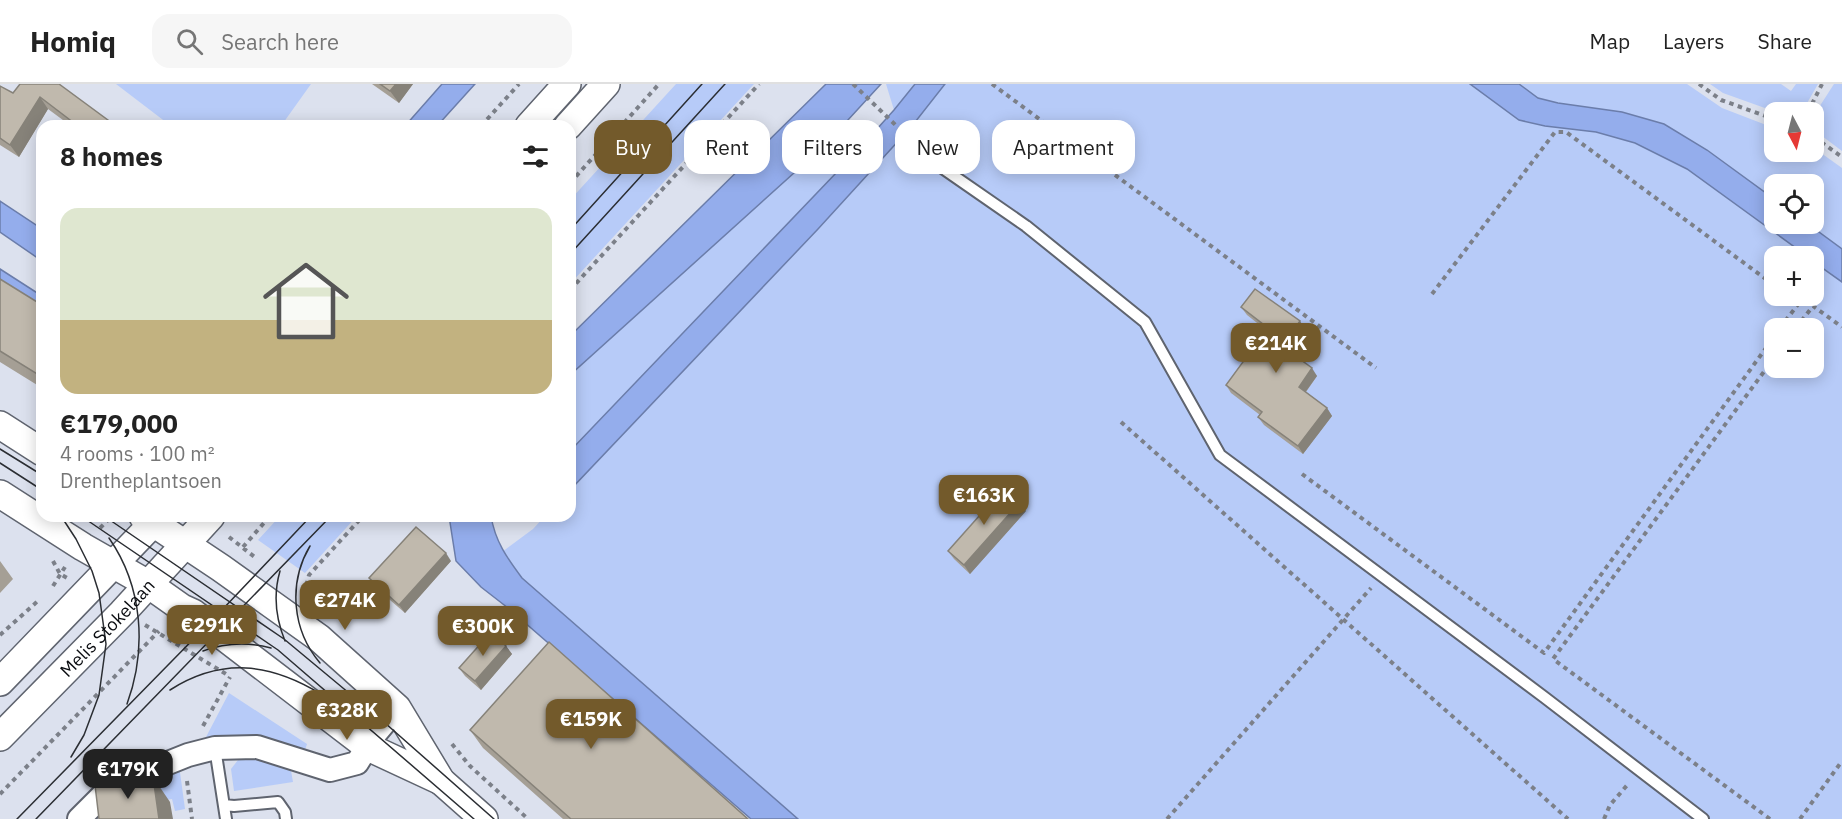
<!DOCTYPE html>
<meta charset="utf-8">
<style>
body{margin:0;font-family:"IBM Plex Sans",sans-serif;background:#f6f6f6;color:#222;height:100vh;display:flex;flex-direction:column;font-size:22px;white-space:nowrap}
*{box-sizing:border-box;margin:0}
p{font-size:20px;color:#767676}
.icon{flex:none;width:33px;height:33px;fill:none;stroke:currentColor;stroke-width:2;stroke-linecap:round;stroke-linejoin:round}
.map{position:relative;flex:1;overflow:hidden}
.panel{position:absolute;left:36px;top:36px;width:540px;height:402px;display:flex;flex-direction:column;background:#fff;border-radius:18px;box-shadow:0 3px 15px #0003}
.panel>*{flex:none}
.banner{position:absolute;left:594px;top:36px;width:570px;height:54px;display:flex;gap:12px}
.needle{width:39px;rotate:173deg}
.tools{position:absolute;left:1764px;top:18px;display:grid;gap:12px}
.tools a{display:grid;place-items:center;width:60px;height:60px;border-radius:12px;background:#fff;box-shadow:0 3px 15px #0003;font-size:30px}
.price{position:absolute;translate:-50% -51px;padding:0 14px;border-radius:12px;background:#735a2b;color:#fff;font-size:20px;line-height:39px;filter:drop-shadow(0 2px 3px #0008)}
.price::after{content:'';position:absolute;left:50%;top:36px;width:18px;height:14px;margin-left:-9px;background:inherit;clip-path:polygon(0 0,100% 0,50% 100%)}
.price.active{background:#222;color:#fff}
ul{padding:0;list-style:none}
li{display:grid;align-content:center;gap:12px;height:318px;padding:0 24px}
li span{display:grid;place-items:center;height:186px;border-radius:18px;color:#555}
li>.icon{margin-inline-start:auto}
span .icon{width:108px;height:108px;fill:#fffc;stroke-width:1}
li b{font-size:26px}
h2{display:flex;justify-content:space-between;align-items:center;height:72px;padding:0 24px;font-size:26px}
.tag{padding:0 21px;border-radius:18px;background:#fff;box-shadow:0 3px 15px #0003;font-size:21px;line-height:54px}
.tag.active{background:#735a2b;color:#fff}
header{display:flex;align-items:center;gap:36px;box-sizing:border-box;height:84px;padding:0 30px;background:#fff;border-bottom:2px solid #e0e0e0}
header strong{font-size:28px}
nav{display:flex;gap:33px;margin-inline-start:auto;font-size:21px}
.search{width:420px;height:54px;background:#f6f6f6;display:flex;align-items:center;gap:15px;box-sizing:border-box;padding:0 21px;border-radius:18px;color:#767676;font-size:22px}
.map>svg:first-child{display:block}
.green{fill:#b7cbf8;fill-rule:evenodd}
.water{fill:#94adec;stroke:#6b7daa;stroke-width:1.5}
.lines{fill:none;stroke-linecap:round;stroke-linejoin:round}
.service-casing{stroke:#5f646f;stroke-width:14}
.minor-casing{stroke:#5f646f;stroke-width:26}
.tertiary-casing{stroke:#5f646f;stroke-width:30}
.path{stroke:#7c8089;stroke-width:4;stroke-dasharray:4.5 4.5;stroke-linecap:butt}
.service{stroke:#fff;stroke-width:10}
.minor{stroke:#fff;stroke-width:22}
.tertiary{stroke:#fff;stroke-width:27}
.tram{stroke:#2b2e33;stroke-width:1.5}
.wall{fill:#a59f95}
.shaded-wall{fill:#868279}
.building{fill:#c0b9ad;stroke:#868279;stroke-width:1.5}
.labels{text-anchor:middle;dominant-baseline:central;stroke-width:5;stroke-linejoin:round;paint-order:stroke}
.street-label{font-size:18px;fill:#0a0c10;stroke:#fff}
</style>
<header>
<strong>Homiq</strong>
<div class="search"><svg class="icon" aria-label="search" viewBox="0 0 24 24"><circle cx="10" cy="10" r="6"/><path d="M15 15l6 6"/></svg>Search here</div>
<nav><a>Map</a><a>Layers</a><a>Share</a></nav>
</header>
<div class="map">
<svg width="1842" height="735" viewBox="0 0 1842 735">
<rect width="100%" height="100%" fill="#dce1ee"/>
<path class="green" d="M 116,0 L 311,0 L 281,42 L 171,42 Z
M 676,0 L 754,0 L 570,200 L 570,116 Z
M 886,0 L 915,0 L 894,26 Z
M 945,0 L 1470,0 L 1519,36 L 1545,42 L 1596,48 L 1635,59 L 1687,85 L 1807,172 L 1774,172 L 1774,212 L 1814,212 L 1814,178 L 1842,198 L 1842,735 L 797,735 L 522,494 L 502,468 L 533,445 L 545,432 L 570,432 L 570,406 L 818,145 L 912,42 ZM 1774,244 L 1814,244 L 1814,284 L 1774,284 Z
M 1519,0 L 1687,0 L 1722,24 L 1774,44 L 1774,68 L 1814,68 L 1814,64 L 1842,84 L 1842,165 L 1808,140 L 1814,140 L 1814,100 L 1774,100 L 1774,115 L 1707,66 L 1664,40 L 1622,28 L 1558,19 L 1538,14 Z
M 1710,0 L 1781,0 L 1791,7 L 1796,0 L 1818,0 L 1802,28 L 1776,28 L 1723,9 Z
M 1834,0 L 1842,0 L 1842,67 L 1814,46 L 1814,31 Z
M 825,61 L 859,65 L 570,367 L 570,291 Z
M 280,432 L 357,432 L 305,489 L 258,456 Z
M 229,609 L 307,660 L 305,666 C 267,652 245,652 205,655 Z
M 247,673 L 272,675 L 290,681 L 293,698 L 234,707 L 231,685 L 238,676 Z
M 179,681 L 185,725 L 175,727 L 172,715 L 110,724 L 112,735 L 93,734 Z"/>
<path class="water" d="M 442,0 L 475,0 L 437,42 L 405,42 Z
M 826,0 L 881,0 L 825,61 L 570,291 L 570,252 Z
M 915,0 L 945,0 L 912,42 L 818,145 L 570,406 L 570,367 L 859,65 L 894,26 Z
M 1470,0 L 1519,0 L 1538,14 L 1558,19 L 1622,28 L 1664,40 L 1707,66 L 1774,115 L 1774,140 L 1808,140 L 1842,165 L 1842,198 L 1814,178 L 1814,172 L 1807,172 L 1687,85 L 1635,59 L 1596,48 L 1545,42 L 1519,36 Z
M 0,117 L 42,145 L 42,177 L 0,148 Z
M 0,185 L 42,212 L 42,240 L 0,214 Z
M 449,432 L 491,432 C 495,457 507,474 522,494 L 798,735 L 751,735 L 508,524 L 481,503 L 456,477 Z"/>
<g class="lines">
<g class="service-casing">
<path id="service" d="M 920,62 L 938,81 L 1026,142 L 1145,238 L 1220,371 L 1544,613 L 1703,735
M 215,664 L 226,735
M 224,721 L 234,722 L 278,718 L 285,728 L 286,735"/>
</g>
<g class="minor-casing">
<path id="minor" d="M 79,735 L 113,701 L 188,671 L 215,664 L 257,663 L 330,686 L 357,679 L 376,649 L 397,624"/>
</g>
<g class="tertiary-casing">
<g id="tertiary">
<path d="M 529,42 L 567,0"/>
<path d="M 568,42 L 606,0"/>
<path d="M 0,341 L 42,368"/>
<path d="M 0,410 L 83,463 L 148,500 L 182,524 L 193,529 L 368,663 L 441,697"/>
<path d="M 143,432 L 221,484 L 319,554 L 397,624 L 441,697 L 484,735"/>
<path d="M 0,598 L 160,432"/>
<path id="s1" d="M 0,653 L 122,529 L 211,432"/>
</g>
</g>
<path class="path" d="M 853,0 L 908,53
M 992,0 L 1376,284
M 1699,0 L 1721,16 L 1774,35
M 1808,28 L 1822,0
M 481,42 L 519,0
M 1814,53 L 1842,73
M 570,99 L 659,0
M 570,206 L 759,0
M 1432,210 L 1555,48 L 1566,48 L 1774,201
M 1780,244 L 1799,219 L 1788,212
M 1796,244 L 1813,222 L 1842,243
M 1121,338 L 1568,735
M 1302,390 L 1544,569 L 1774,253
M 100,444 L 112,432
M 229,453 L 256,474
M 243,463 L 270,432
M 53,477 L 60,490 L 67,494
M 53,502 L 65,483
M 304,510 L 309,491 L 363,432
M 145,541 L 226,590
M 0,551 L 40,515
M 203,642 L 230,593
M 452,660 L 470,682 L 528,735
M 187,697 L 192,735
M 0,710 L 159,547
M 1167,735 L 1371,504
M 1604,735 L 1610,721 L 1629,699
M 1770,735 L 1553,575 L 1774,274
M 1800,735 L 1842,677"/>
<use href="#service" class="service"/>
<use href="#minor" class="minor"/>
<use href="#tertiary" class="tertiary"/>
<path class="tram" d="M 570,146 L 702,0
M 570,170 L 725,0
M 0,365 L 42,391
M 0,379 L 42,406
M 61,432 L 76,455 L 92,487 L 99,509 L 106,560 L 99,611 L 84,651 L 71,673
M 81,432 L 278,566 L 474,735
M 104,432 L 284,555 L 385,639 L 494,735
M 109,454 C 143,503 147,565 127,620
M 310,462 C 288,499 292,546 320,579
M 280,487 C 273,511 276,535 285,557
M 203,567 C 225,559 248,558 271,564
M 170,606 C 222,573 270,579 321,610
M 17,735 L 221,527 L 311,432
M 36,735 L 331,432"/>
</g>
<path class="wall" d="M 20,0 L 116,42 L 71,42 L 48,25 L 19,73 L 0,61 L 0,2 L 13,9 Z
M 372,0 L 413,0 L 399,19 Z
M 0,195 L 42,221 L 42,304 L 0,278 Z
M 1241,223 L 1305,245 L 1289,268 L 1317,292 L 1306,308 L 1327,324 L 1332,332 L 1303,370 L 1264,341 L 1258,333 L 1260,331 L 1231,309 L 1226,301 L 1266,246 L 1247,231 Z
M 1026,427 L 970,490 L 954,475 L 948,467 Z
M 0,477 L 13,495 L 0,509 Z
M 451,477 L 405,529 L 375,503 L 369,494 Z
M 506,562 L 512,570 L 481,606 L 465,592 L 459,584 Z
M 470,646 L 748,735 L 563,735 L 483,664 Z"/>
<path class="shaded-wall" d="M 396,0 L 413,0 L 399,19 L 390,7 Z
M 40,13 L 48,25 L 19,73 L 10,61 Z
M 1300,237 L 1305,245 L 1287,270 L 1282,262 Z
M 1312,284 L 1317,292 L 1304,310 L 1299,303 Z
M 1327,324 L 1332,332 L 1303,370 L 1298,362 Z
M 1020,418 L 1026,427 L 970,490 L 964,481 Z
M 446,469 L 451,477 L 405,529 L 399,521 Z
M 506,562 L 512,570 L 481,606 L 475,597 Z
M 153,693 L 170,718 L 173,735 L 159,735 Z"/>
<path class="building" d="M 20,0 L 59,0 L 116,42 L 78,42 L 40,13 L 10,61 L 0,54 L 0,2 L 13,9 Z
M 380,0 L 396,0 L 390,7 Z
M 0,195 L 42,221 L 42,293 L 0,267 Z
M 1255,205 L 1300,237 L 1282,262 L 1312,284 L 1299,303 L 1327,324 L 1298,362 L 1258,333 L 1262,328 L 1226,301 L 1268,244 L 1241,223 Z
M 1004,404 L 1020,418 L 964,481 L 948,467 Z
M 416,443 L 446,469 L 399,521 L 369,494 Z
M 491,548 L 506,562 L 475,597 L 459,584 Z
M 549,558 L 748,735 L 571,735 L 470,646 Z
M 153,693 L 159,735 L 99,735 L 95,701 Z"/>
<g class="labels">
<g class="street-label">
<text stroke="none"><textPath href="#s1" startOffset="153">Melis Stokelaan</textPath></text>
</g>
</g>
</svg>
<div class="tools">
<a><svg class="needle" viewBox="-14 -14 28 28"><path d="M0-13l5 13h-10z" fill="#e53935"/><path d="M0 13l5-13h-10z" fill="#767676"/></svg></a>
<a><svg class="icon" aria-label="locate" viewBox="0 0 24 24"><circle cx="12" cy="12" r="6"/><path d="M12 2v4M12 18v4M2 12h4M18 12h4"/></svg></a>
<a>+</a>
<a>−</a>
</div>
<b class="price" style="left:1276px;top:290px">€214K</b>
<b class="price" style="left:984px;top:442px">€163K</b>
<b class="price" style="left:345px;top:547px">€274K</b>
<b class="price" style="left:212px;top:572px">€291K</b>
<b class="price" style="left:483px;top:573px">€300K</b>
<b class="price" style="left:347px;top:657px">€328K</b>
<b class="price" style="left:591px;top:666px">€159K</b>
<b class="price active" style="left:128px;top:716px">€179K</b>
<div class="banner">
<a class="tag active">Buy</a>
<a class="tag">Rent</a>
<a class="tag">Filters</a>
<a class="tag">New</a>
<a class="tag">Apartment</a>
</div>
<section class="panel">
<h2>8 homes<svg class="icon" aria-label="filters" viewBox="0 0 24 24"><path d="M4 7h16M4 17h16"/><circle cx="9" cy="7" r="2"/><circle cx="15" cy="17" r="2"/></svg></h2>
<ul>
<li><span style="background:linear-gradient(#dfe7d0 60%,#c2b280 0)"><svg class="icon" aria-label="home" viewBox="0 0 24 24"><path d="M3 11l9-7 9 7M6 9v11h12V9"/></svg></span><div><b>€179,000</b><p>4 rooms · 100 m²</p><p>Drentheplantsoen</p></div></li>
</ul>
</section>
</div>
